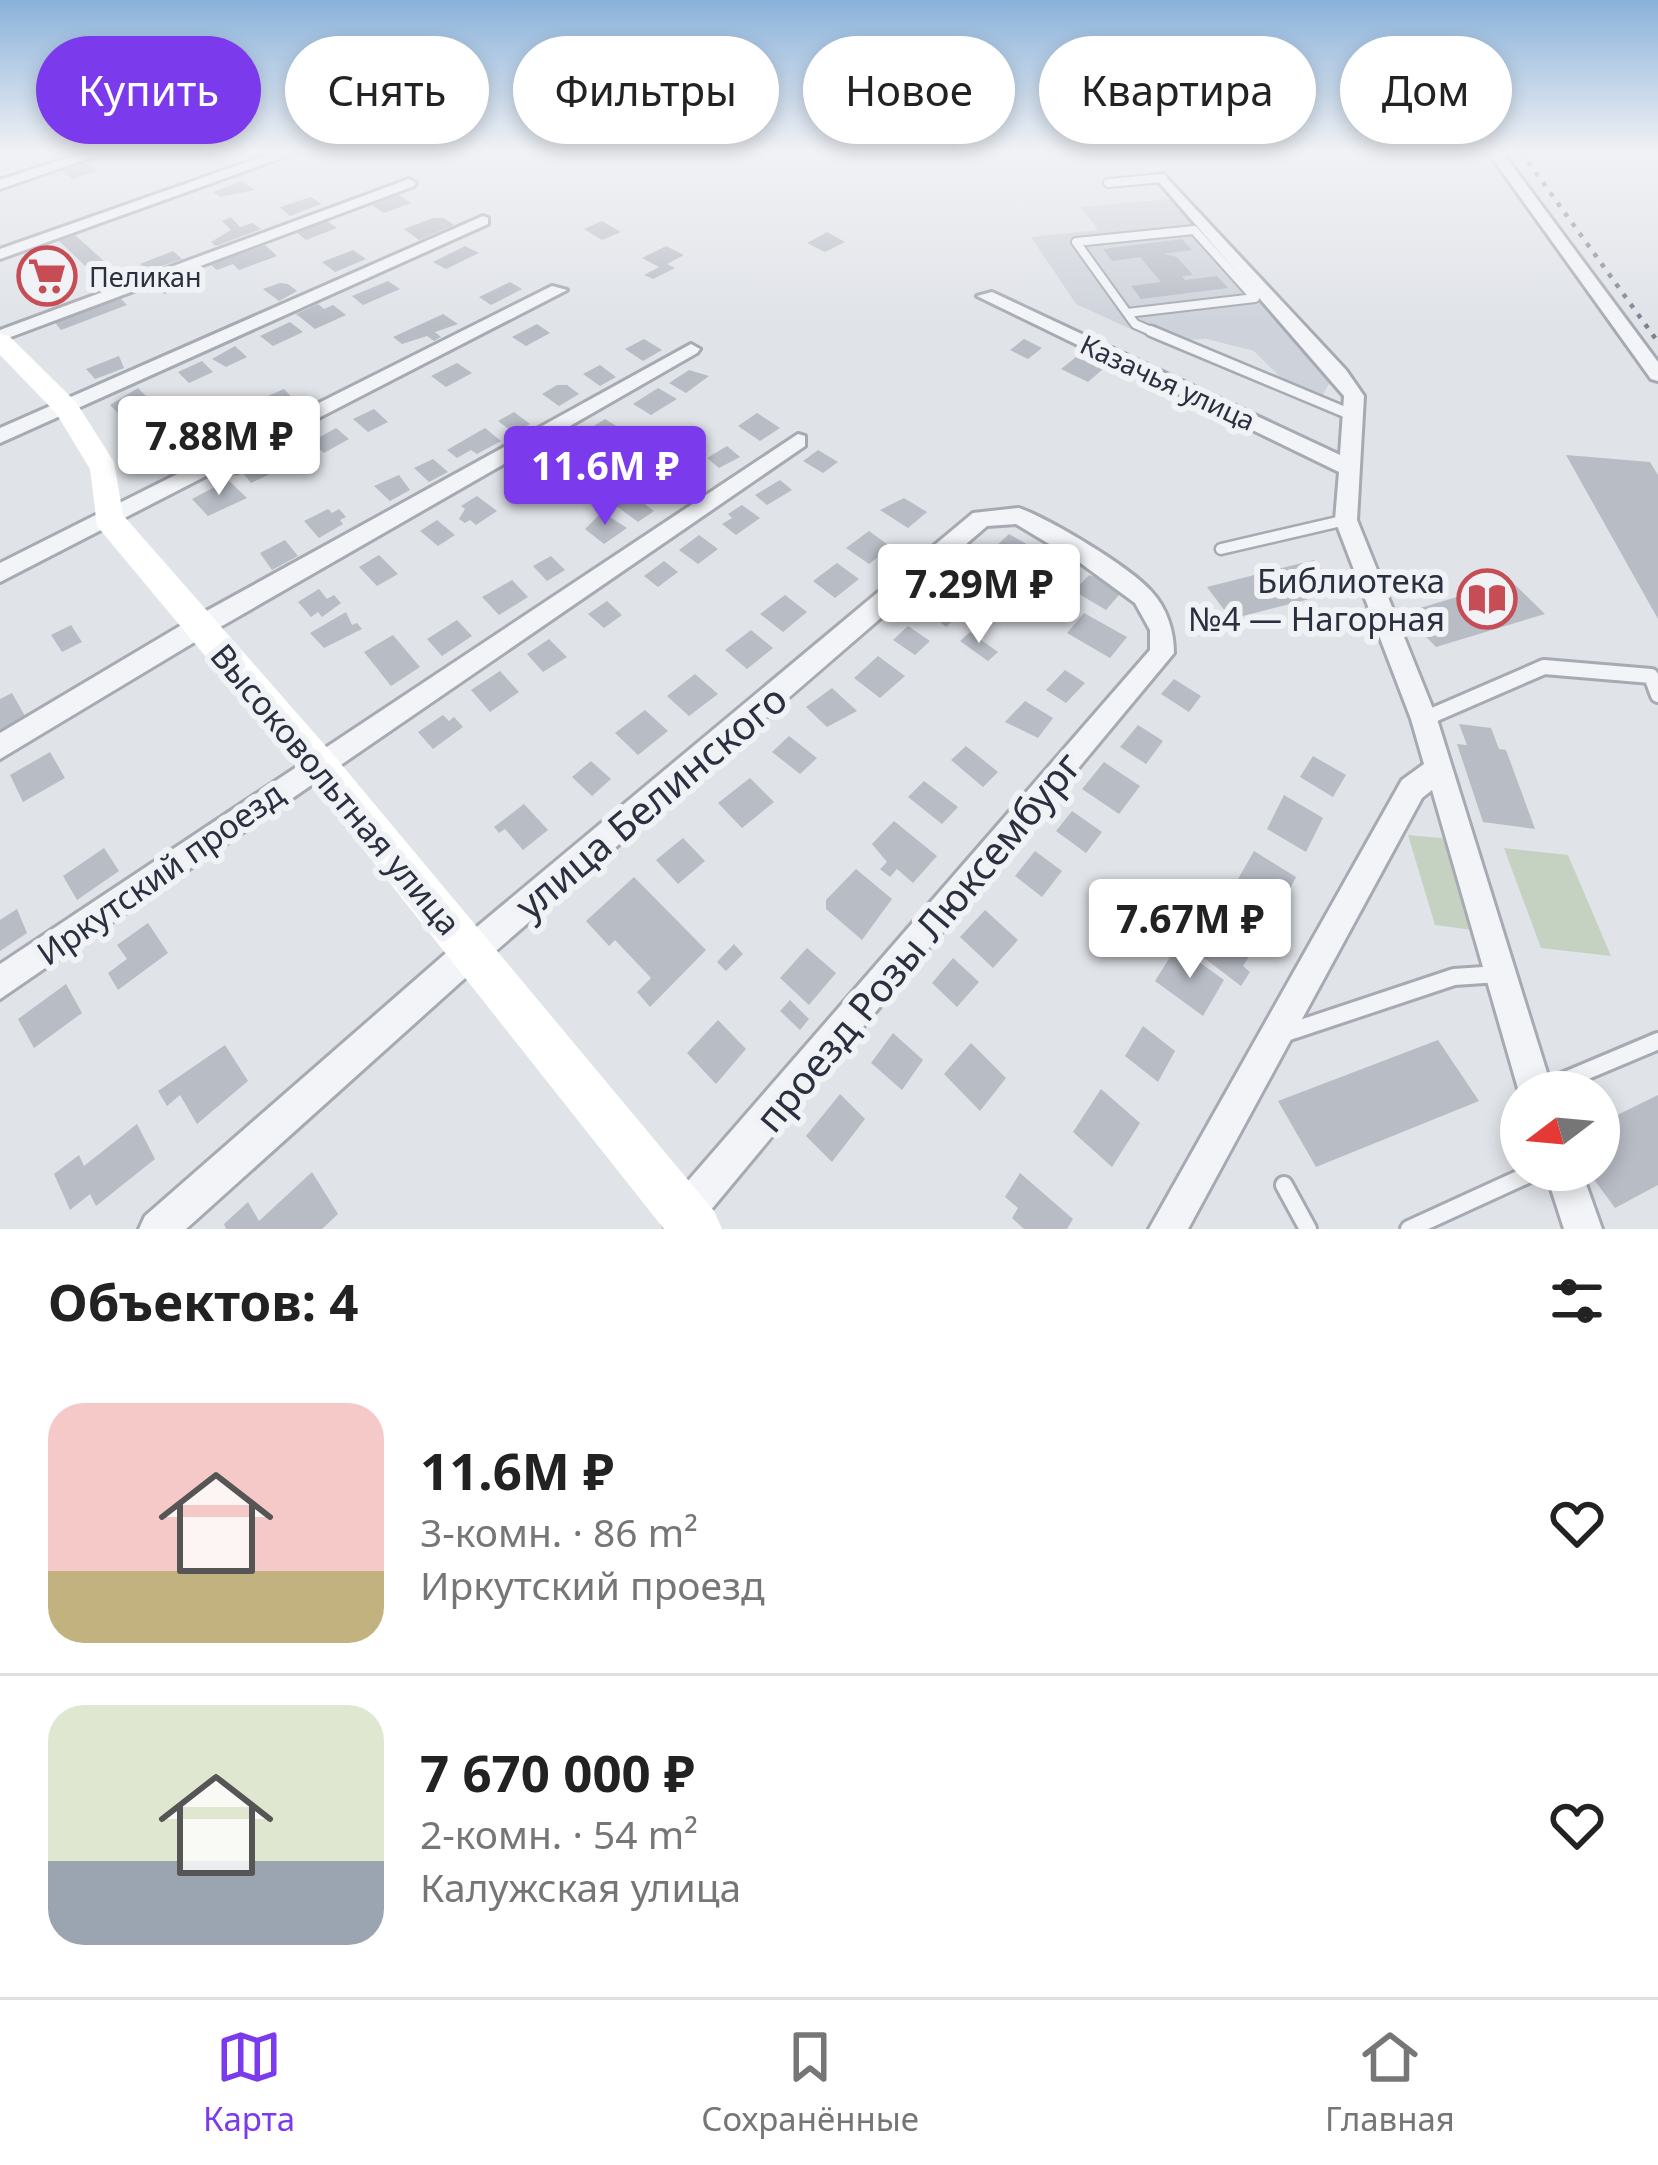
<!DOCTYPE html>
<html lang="ru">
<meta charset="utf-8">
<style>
body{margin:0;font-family:"Noto Sans",sans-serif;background:#f2f2f2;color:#222;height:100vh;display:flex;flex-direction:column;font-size:45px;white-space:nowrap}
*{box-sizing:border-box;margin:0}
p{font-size:39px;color:#767676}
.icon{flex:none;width:66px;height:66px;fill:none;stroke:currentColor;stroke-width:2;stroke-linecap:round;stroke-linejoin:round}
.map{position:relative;height:1229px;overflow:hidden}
.sheet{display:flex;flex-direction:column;background:#fff;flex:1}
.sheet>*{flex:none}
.guide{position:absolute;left:36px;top:36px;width:1587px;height:108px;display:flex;gap:24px}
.needle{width:78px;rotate:254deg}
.fabs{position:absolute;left:1500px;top:1071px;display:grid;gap:24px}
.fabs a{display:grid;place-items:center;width:120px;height:120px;border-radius:50%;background:#fff;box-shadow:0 6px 18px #0003;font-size:60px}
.price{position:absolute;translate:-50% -102px;padding:0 27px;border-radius:12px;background:#fff;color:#222;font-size:39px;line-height:78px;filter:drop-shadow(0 3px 6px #0008)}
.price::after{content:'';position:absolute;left:50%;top:72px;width:36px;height:27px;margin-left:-18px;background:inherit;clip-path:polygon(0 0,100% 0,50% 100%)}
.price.on{background:#7c3aed;color:#fff}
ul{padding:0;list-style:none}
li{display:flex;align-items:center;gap:36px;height:300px;padding:0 48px}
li+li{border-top:3px solid #e0e0e0}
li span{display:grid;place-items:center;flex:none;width:336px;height:240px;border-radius:36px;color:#555}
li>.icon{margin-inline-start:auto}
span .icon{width:144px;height:144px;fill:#fffc;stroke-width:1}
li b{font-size:51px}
h2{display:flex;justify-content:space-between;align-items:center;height:144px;padding:0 48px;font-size:51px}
.tag{padding:0 42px;border-radius:54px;background:#fff;box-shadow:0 6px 18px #0003;font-size:42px;line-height:108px}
.tag.on{background:#7c3aed;color:#fff}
.menu{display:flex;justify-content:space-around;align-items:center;height:168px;border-top:3px solid #e0e0e0;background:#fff;font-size:33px;color:#767676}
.menu a{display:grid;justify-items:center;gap:6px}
.menu .on{color:#7c3aed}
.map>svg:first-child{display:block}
.built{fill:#ced2da}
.green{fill:#c5d2c2}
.building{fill:#b8bcc5}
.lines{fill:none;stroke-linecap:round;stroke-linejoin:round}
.lane-far3-casing{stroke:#a6aab2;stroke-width:12}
.lane-far2-casing{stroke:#a6aab2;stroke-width:15}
.lane-far1-casing{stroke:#a6aab2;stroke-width:20}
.lane-casing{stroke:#a6aab2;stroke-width:22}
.street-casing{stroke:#a6aab2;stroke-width:6}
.lane-far3{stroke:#f3f4f7;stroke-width:8}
.lane-far2{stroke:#f3f4f7;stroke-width:10}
.lane-far1{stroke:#f3f4f7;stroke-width:14}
.lane{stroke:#f3f4f7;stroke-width:16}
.street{fill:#f3f4f7;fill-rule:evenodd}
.secondary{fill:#fff;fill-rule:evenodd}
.rail{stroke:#7b8191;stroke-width:4.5;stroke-dasharray:4.5 8;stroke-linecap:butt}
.labels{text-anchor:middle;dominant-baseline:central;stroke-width:12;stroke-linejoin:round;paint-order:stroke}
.far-poi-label{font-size:27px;fill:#2a303f;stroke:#f0f2f6;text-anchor:start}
.far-street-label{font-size:27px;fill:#2a303f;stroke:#f0f2f6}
.poi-label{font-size:33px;fill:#2a303f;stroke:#f0f2f6;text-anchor:end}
.street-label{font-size:33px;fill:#2a303f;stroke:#f0f2f6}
.near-street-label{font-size:39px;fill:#2a303f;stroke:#f0f2f6}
</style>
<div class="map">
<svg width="1658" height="1229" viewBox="0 0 1658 1229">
<rect width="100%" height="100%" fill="#e0e3e8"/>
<path class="built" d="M 1171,199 L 1333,377 L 1321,398 L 1287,384 L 1254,351 L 1207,339 L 1176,340 L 1168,346 L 1076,304 L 1031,237 L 1098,230 L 1081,207 Z"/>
<path class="green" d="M 1408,835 L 1450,839 L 1480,931 L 1435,925 Z
M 1504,848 L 1568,855 L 1611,956 L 1541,948 Z"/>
<path class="building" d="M 88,163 L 97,171 L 72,179 L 60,168 Z
M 241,181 L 255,190 L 221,197 L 213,192 Z
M 399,195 L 411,203 L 384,213 L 372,205 Z
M 311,197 L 321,204 L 290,216 L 280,207 Z
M 231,217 L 240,227 L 252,223 L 261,229 L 216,246 L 211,242 L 231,230 L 222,221 Z
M 433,218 L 444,218 L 454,225 L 419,240 L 404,229 Z
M 326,220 L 337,228 L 306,240 L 295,231 Z
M 602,221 L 621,232 L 602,240 L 584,229 Z
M 827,232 L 845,242 L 825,252 L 807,243 Z
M 75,235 L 115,271 L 98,278 L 59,241 Z
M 1182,239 L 1192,250 L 1164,254 L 1177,257 L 1193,275 L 1182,276 L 1185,280 L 1217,276 L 1228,288 L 1141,299 L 1131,286 L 1161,282 L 1140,257 L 1112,261 L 1103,249 Z
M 265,245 L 277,256 L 239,270 L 233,264 L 217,270 L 211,265 Z
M 465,246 L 479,253 L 446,269 L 433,262 Z
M 666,246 L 684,255 L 667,264 L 675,268 L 653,279 L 644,275 L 659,267 L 642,258 Z
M 353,250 L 366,259 L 335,272 L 322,262 Z
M 173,251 L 182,259 L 148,271 L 140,264 Z
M 55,259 L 63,267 L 68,265 L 75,278 L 38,292 L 20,276 L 19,272 Z
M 190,272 L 202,284 L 164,294 L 156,285 Z
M 388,281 L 400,289 L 363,305 L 352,296 Z
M 510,282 L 522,289 L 491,305 L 479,297 Z
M 280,283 L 288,284 L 297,291 L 279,301 L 263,289 Z
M 116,294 L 127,305 L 61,330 L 52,319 Z
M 318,304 L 324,309 L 333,305 L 346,315 L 315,329 L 296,314 Z
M 443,314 L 458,324 L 435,332 L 441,337 L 434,341 L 427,336 L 402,344 L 393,337 Z
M 290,322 L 303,332 L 273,346 L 260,336 Z
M 537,324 L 550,333 L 526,346 L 512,337 Z
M 644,339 L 662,350 L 643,361 L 625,349 Z
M 1024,339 L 1042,348 L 1028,359 L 1010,350 Z
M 235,346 L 247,357 L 226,367 L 212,359 Z
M 119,356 L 124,368 L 114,372 L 95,379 L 86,369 Z
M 1076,357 L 1103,369 L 1088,382 L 1061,369 Z
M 202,361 L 213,372 L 189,383 L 178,372 Z
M 457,363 L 472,373 L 446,387 L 431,376 Z
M 600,365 L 616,377 L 600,386 L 583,374 Z
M 689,370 L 709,376 L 686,393 L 669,383 Z
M 557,385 L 567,385 L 579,394 L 559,406 L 542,394 Z
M 138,388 L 148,398 L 119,414 L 110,405 Z
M 658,388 L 677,399 L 651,415 L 633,404 Z
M 284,389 L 294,400 L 270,410 L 261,399 Z
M 236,409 L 247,420 L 223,431 L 208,422 Z
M 374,409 L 388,422 L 368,432 L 353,419 Z
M 514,412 L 530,424 L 514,433 L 498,421 Z
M 757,413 L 780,428 L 760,441 L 738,426 Z
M 605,419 L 626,432 L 610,443 L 589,429 Z
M 336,428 L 349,439 L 324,453 L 311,442 Z
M 485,428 L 501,441 L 477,454 L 471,450 L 457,458 L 447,450 Z
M 572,441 L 584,450 L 560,464 L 548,454 Z
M 727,446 L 740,457 L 719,468 L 707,458 Z
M 818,450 L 838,462 L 823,473 L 803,461 Z
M 1566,455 L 1650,462 L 1658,475 L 1658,619 Z
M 433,459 L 448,472 L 429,482 L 414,468 Z
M 271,460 L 280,469 L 251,483 L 243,473 L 236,476 L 230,469 L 241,463 L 248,471 Z
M 534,465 L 551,476 L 534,488 L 517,476 Z
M 688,473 L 702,482 L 685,494 L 671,484 Z
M 399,475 L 410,490 L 390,501 L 374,486 Z
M 228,480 L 247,498 L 208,516 L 192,499 Z
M 780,480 L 792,490 L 767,505 L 755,495 Z
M 630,493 L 654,511 L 638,522 L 614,504 Z
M 477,496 L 497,511 L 476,525 L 470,520 L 465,523 L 459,519 L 465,509 L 461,506 Z
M 904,498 L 927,512 L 908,528 L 880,510 Z
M 742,505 L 760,518 L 736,535 L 722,524 L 732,518 L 728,514 Z
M 328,509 L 332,513 L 339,509 L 346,517 L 340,520 L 343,524 L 319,538 L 304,521 Z
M 602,512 L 627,528 L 604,544 L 585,529 Z
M 437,520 L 455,535 L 438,546 L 420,531 Z
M 869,531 L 891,547 L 869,564 L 846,548 Z
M 1009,534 L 1037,550 L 1021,566 L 993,549 Z
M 699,535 L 718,549 L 698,564 L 679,550 Z
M 285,540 L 298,556 L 272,570 L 260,553 Z
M 379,555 L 398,574 L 377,586 L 359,567 Z
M 551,556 L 565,570 L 547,581 L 533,566 Z
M 997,556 L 1021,572 L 1001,590 L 976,574 Z
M 1314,560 L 1341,591 L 1231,619 L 1207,587 Z
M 664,561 L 678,572 L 658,587 L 644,576 Z
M 837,563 L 859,579 L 835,598 L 813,581 Z
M 1089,575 L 1126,587 L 1106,610 L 1074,591 Z
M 512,580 L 528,597 L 499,615 L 482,597 Z
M 1511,581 L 1545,614 L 1436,647 L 1403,613 Z
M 319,589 L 327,599 L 334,595 L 341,603 L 322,617 L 318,612 L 311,617 L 298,602 Z
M 944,594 L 965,609 L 946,627 L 926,609 Z
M 785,595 L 807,612 L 783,632 L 760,614 Z
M 607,601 L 622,615 L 604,628 L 588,614 Z
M 346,612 L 352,625 L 357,623 L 362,629 L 324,648 L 310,633 Z
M 1084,613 L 1127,637 L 1110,658 L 1067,633 Z
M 457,620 L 472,636 L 442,656 L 427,639 Z
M 71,625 L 82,642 L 62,652 L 51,635 Z
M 908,626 L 930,641 L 915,655 L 893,640 Z
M 751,630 L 773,648 L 747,669 L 725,650 Z
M 970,632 L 998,652 L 988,661 L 960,641 Z
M 393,635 L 420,667 L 391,686 L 364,652 Z
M 549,639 L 567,657 L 543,672 L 527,654 Z
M 878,656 L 905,676 L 880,698 L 854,678 Z
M 1065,670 L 1085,683 L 1066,703 L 1046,690 Z
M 500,671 L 519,692 L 490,712 L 471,690 Z
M 695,674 L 718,694 L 689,716 L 667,696 Z
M 1174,679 L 1201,696 L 1189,712 L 1161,694 Z
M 832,688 L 857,711 L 827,727 L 806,707 Z
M 12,693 L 25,716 L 0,730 L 0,699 Z
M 1025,701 L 1053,718 L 1038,738 L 1005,722 Z
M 645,710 L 668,731 L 638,755 L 615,733 Z
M 443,715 L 449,721 L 454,717 L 463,727 L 433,749 L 418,732 Z
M 1459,724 L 1491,728 L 1499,749 L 1506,750 L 1535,829 L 1483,822 L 1457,744 L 1467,745 Z
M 1138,725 L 1163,741 L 1146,764 L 1120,747 Z
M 789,736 L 817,758 L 800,774 L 772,752 Z
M 966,746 L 998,772 L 983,787 L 951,760 Z
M 50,752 L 65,778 L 23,802 L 10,775 Z
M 1313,756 L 1346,775 L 1333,797 L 1300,777 Z
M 591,761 L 611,779 L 592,796 L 572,777 Z
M 1104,762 L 1140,786 L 1119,814 L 1082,789 Z
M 750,778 L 774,802 L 742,828 L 718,803 Z
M 924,781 L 958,807 L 942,824 L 908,797 Z
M 1284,795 L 1323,818 L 1306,852 L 1267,829 Z
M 524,804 L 548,830 L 523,850 L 505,829 L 499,833 L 494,827 Z
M 1072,811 L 1102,832 L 1086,853 L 1056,831 Z
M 894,821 L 937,856 L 913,883 L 897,869 L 890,877 L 880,869 L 887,862 L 872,844 Z
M 683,838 L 705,861 L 678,884 L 656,860 Z
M 104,848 L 119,871 L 77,900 L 63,876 Z
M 1035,851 L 1062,871 L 1042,897 L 1015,876 Z
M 1254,851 L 1296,877 L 1277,914 L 1234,886 Z
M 856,869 L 892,899 L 862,940 L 826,909 L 826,900 Z
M 634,877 L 706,950 L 650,1007 L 637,992 L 651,978 L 615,940 L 609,946 L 586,921 Z
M 17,909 L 27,933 L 0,951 L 0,920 Z
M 985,910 L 1018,940 L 993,968 L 960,937 Z
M 1219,911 L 1259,940 L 1243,966 L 1250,972 L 1241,986 L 1178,938 L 1189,922 L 1204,934 Z
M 148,923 L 168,953 L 118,990 L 108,973 L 127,959 L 117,945 Z
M 734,944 L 743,954 L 726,971 L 717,962 Z
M 1177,946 L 1224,980 L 1203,1016 L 1155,981 Z
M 807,948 L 836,973 L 809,1005 L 780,978 Z
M 953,958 L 979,982 L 957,1007 L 932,983 Z
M 66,984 L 82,1013 L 34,1048 L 18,1019 Z
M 790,1000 L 809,1019 L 800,1030 L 780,1011 Z
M 718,1020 L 746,1049 L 716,1084 L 687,1053 Z
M 1143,1026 L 1175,1051 L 1158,1082 L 1125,1056 Z
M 893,1033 L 923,1060 L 902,1090 L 871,1063 Z
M 1438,1040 L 1479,1101 L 1316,1167 L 1278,1101 Z
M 971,1043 L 1006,1078 L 980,1111 L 944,1074 Z
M 225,1045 L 248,1081 L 197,1124 L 180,1095 L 167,1106 L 158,1091 Z
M 1101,1089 L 1140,1123 L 1112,1167 L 1073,1132 Z
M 840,1094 L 865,1119 L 832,1162 L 806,1136 Z
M 1658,1095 L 1658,1185 L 1615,1208 L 1587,1170 L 1599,1170 L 1599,1124 Z
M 137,1124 L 155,1159 L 96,1206 L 90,1194 L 70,1210 L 54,1174 L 79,1155 L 84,1166 Z
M 312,1172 L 338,1214 L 322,1229 L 226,1229 L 224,1224 L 248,1202 L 259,1221 Z
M 1020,1173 L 1073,1219 L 1067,1229 L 1024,1229 L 1012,1218 L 1018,1208 L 1005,1197 Z"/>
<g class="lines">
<g class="lane-far3-casing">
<path id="lane-far3" d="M 1108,183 L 1163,178
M 1194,230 L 1255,298 L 1127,313 L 1076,242 Z
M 1127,313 L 1135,324 L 1158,334"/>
</g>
<g class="lane-far2-casing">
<path id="lane-far2" d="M 1151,331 L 1352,415
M 1221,549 L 1346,520"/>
</g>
<g class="lane-far1-casing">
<path id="lane-far1" d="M 1424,719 L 1544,667 L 1651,676 L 1658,695"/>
</g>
<g class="lane-casing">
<path id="lane" d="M 1283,1034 L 1454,977 L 1499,974
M 1537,1092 L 1658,1041
M 1284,1185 L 1308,1229
M 1409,1229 L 1538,1170"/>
</g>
<g class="street-casing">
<path id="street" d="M 85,152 L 107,152 L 0,189 L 0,180 Z
M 276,152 L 298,152 L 0,259 L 0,249 Z
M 1488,152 L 1502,152 L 1658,362 L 1658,381 L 1651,379 Z
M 1163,174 L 1346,370 L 1364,396 L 1357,520 L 1437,719 L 1553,1092 L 1521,1092 L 1521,1097 L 1519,1092 L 1432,790 L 1422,798 L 1188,1229 L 1149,1229 L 1402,780 L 1424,764 L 1411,719 L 1335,520 L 1339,472 L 977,296 L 992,292 L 1340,455 L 1344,396 L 1158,181 L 1158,175 Z
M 409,179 L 416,183 L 414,186 L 0,341 L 0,330 Z
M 483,216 L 488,218 L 488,224 L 0,443 L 0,428 Z
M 552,286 L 567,290 L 0,582 L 0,563 Z
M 691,344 L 700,349 L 697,353 L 208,634 L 0,759 L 0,733 L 190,620 Z
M 798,434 L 805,436 L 805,446 L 0,999 L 0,964 Z
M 1019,508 C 1050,519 1130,567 1151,591 C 1167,608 1174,631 1174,653 L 695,1229 L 666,1229 L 661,1218 L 667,1205 L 1150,650 L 1150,630 L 1135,603 L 1079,562 L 1016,524 L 987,526 L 483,962 L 186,1229 L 139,1229 L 145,1216 L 461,940 L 973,513 Z
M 1545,1170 L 1581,1170 L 1602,1229 L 1564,1229 Z"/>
</g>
<use href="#lane-far3" class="lane-far3"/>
<use href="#lane-far2" class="lane-far2"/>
<use href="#lane-far1" class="lane-far1"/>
<use href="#lane" class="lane"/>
<use href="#street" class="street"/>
<path class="secondary" d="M 0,334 L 9,336 L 76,402 L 114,462 L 123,515 L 331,752 L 714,1211 L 722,1229 L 664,1229 L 305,776 L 97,526 L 90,469 L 56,413 L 0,355 Z"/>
<path class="rail" d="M 1521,152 L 1658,342"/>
</g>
<linearGradient id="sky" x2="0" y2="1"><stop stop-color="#8ab2da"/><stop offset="0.47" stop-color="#f1f2f5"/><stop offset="1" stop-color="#f1f2f5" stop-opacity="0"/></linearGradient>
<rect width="1658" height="324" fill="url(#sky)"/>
<defs>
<g id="supermarket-ring" transform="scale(3)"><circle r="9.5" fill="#f0f2f6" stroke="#c64d56" stroke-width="1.5"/><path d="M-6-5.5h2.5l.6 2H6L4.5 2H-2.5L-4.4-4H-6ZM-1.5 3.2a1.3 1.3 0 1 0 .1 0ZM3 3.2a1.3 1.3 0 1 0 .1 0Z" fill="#c64d56"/></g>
<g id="library-ring" transform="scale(3)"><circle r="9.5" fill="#f0f2f6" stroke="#c64d56" stroke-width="1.5"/><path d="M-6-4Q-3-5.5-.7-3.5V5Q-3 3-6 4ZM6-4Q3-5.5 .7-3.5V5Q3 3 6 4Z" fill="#c64d56"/></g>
</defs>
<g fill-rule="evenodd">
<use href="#supermarket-ring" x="47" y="276"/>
<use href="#library-ring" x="1487" y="599"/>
</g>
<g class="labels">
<g class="far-poi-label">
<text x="89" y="276">Пеликан</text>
</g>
<g class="far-street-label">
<text transform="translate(1168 382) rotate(25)">Казачья улица</text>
</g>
<g class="poi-label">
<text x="1445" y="580">Библиотека<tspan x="1445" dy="38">№4 — Нагорная</tspan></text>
</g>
<g class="street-label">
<text transform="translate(336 789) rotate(50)">Высоковольтная улица</text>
<text transform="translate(160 873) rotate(-35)">Иркутский проезд</text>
</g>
<g class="near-street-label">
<text transform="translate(650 801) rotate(-40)">улица Белинского</text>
<text transform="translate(917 941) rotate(-50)">проезд Розы Люксембург</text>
</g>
</g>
</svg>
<div class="fabs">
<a><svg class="needle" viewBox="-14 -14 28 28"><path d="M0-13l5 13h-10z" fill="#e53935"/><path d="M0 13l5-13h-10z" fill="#767676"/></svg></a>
</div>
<b class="price" style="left:219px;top:498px">7.88M ₽</b>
<b class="price on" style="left:605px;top:528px">11.6M ₽</b>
<b class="price" style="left:979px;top:646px">7.29M ₽</b>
<b class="price" style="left:1190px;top:981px">7.67M ₽</b>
<div class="guide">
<a class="tag on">Купить</a>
<a class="tag">Снять</a>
<a class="tag">Фильтры</a>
<a class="tag">Новое</a>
<a class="tag">Квартира</a>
<a class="tag">Дом</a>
</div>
</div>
<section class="sheet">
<h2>Объектов: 4<svg class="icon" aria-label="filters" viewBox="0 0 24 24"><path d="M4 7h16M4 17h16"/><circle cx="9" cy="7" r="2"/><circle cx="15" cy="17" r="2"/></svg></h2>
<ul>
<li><span style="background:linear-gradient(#f6c9c9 70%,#c2b280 0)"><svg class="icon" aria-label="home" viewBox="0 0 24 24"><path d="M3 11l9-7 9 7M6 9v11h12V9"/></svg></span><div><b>11.6M ₽</b><p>3-комн. · 86 m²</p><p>Иркутский проезд</p></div><svg class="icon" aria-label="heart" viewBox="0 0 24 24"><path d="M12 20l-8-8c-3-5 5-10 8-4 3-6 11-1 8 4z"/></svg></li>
<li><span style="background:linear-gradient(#dfe7d0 65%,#9aa5b1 0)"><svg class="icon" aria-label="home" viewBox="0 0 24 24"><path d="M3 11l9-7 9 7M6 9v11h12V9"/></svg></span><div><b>7 670 000 ₽</b><p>2-комн. · 54 m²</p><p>Калужская улица</p></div><svg class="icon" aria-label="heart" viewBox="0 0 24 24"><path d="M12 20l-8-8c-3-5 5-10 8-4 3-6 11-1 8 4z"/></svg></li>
</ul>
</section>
<nav class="menu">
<a class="on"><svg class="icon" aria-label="map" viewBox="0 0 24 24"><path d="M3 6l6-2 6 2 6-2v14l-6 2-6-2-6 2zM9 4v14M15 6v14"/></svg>Карта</a>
<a><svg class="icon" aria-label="saved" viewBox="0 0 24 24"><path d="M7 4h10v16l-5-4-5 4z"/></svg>Сохранённые</a>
<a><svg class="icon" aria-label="home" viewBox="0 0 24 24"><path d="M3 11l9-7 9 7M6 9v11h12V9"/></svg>Главная</a>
</nav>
